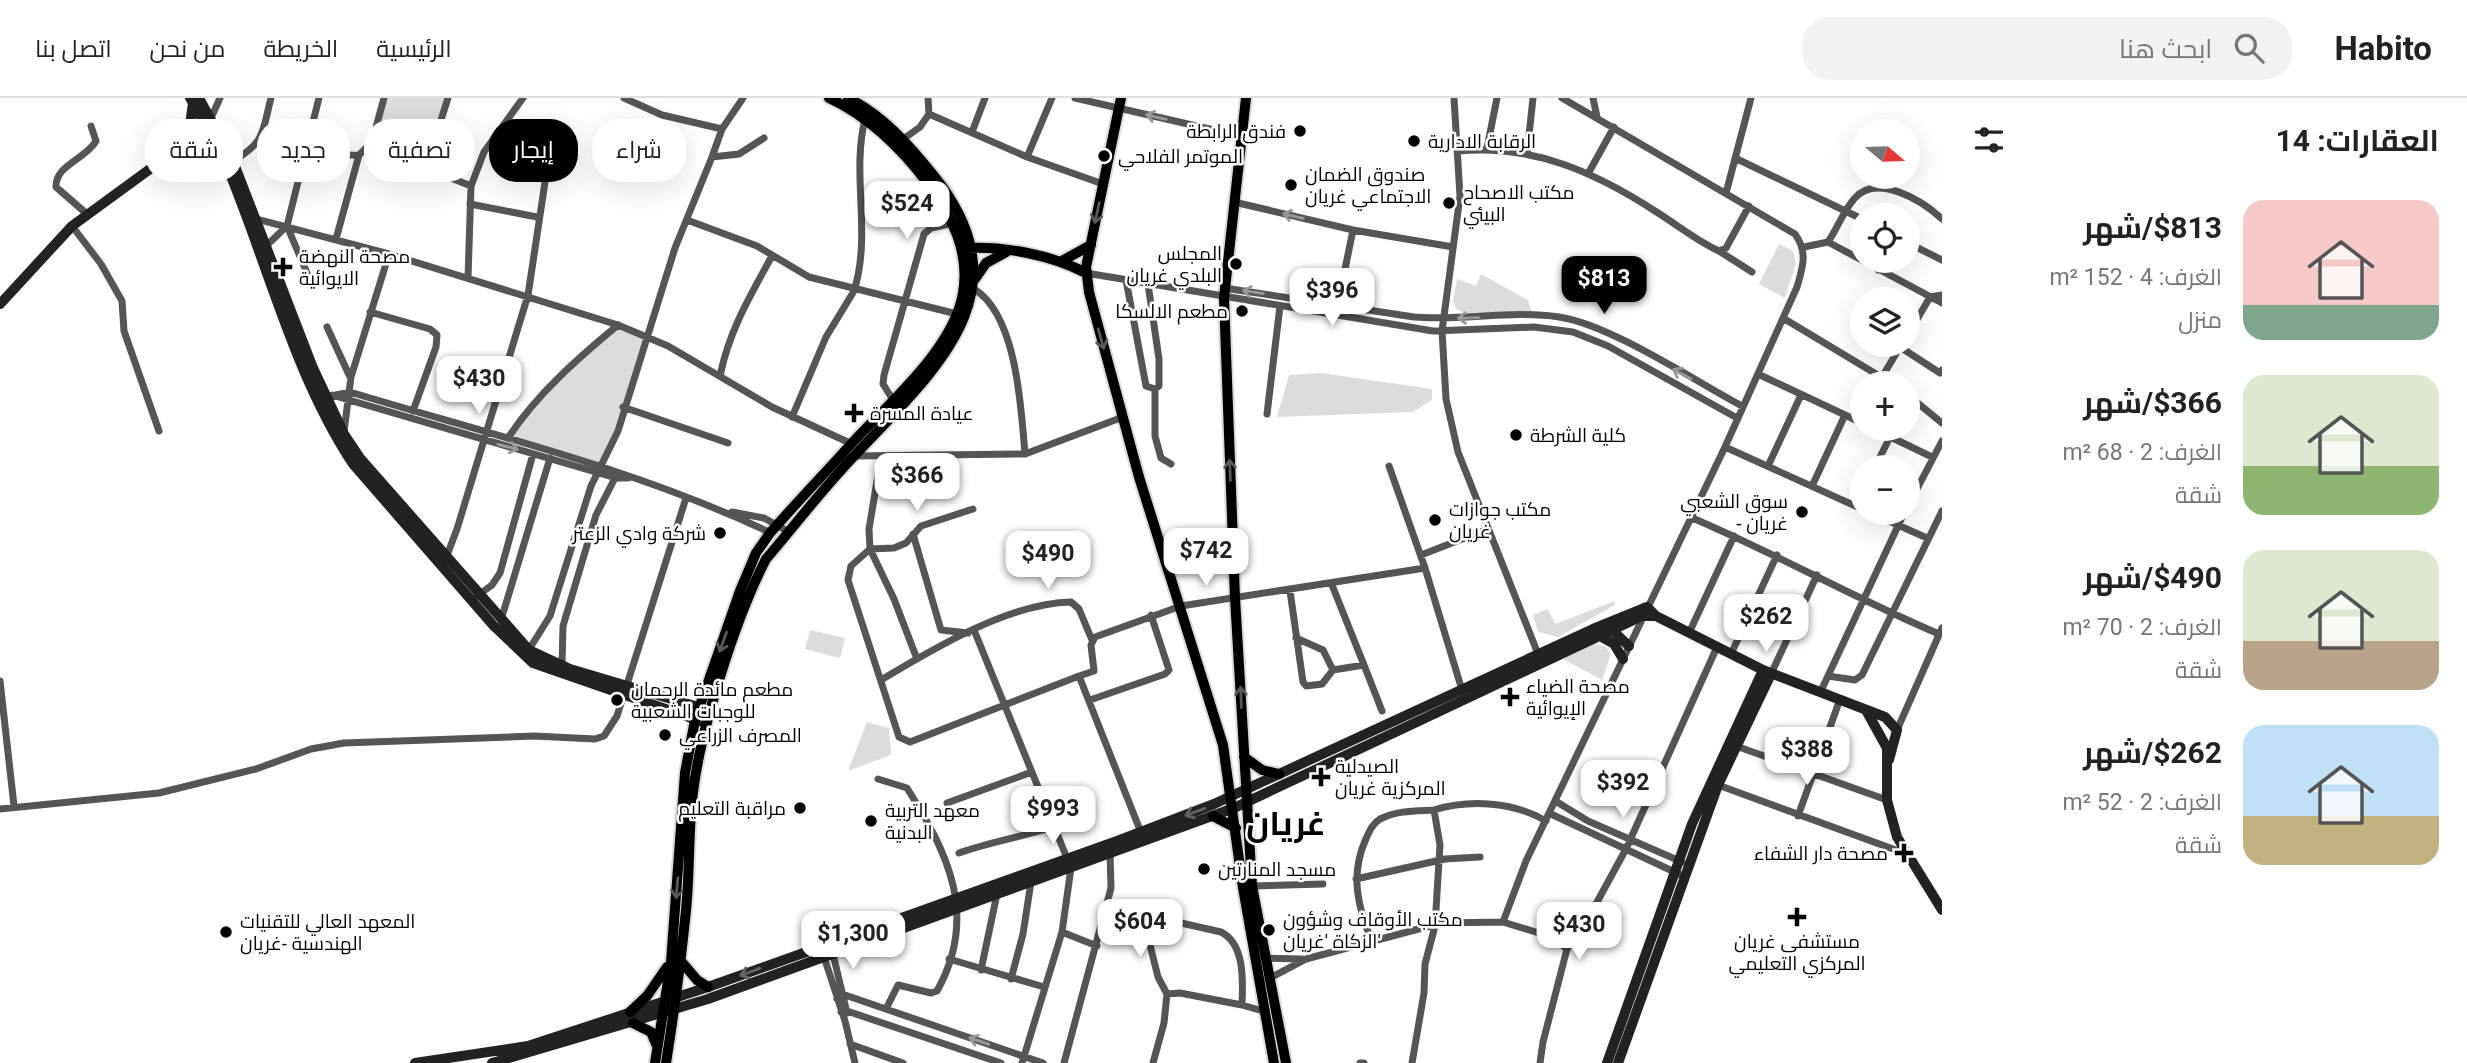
<!DOCTYPE html>
<html lang="ar">
<meta charset="utf-8">
<style>
body{margin:0;font-family:Roboto,Cairo,sans-serif;background:#f2f2f2;color:#222;direction:rtl;height:100vh;display:flex;flex-direction:column;font-size:26px;white-space:nowrap}
*{box-sizing:border-box;margin:0}
p{font-size:23px;color:#767676}
.icon{flex:none;width:38px;height:38px;fill:none;stroke:currentColor;stroke-width:2;stroke-linecap:round;stroke-linejoin:round}
.map{position:relative;flex:1;overflow:hidden;direction:ltr}
.panel{display:flex;flex-direction:column;background:#fff;width:525px}
.panel>*{flex:none}
.banner{position:absolute;left:21px;top:21px;width:665px;height:63px;direction:rtl;display:flex;gap:14px}
.needle{width:46px;rotate:109deg}
.fabs{position:absolute;left:1850px;top:21px;display:grid;gap:14px}
.fabs a{display:grid;place-items:center;width:70px;height:70px;border-radius:50%;background:#fff;box-shadow:0 7px 28px #0002;font-size:35px}
.price{position:absolute;translate:-50% -60px;padding:0 16px;border-radius:14px;background:#fff;color:#222;font-size:23px;line-height:46px;filter:drop-shadow(0 2px 4px #0008)}
.price::after{content:'';position:absolute;left:50%;top:42px;width:21px;height:16px;margin-left:-10px;background:inherit;clip-path:polygon(0 0,100% 0,50% 100%)}
.price.on{background:#000;color:#fff}
ul{padding:0;list-style:none}
li{display:flex;align-items:center;gap:21px;height:175px;padding:0 28px}
li span{display:grid;place-items:center;flex:none;width:196px;height:140px;border-radius:21px;color:#555}
li>.icon{margin-inline-start:auto}
span .icon{width:84px;height:84px;fill:#fffc;stroke-width:1}
li b{font-size:30px}
h2{display:flex;justify-content:space-between;align-items:center;height:84px;padding:0 28px;font-size:30px}
.tag{padding:0 24px;border-radius:28px;background:#fff;box-shadow:0 7px 28px #0002;font-size:24px;line-height:63px}
.tag.on{background:#000;color:#fff}
header{display:flex;align-items:center;gap:42px;box-sizing:border-box;height:98px;padding:0 35px;background:#fff;border-bottom:2px solid #e0e0e0}
header strong{font-size:33px}
nav{display:flex;gap:38px;margin-inline-start:auto;font-size:24px}
.search{width:490px;height:63px;background:#f2f2f2;display:flex;align-items:center;gap:18px;box-sizing:border-box;padding:0 24px;border-radius:28px;color:#767676;font-size:26px}
main{display:flex;flex:1;min-height:0}
.map>svg:first-child{display:block}
.green{fill:#dcdcdc}
.lines{fill:none;stroke-linecap:round;stroke-linejoin:round}
.primary-casing{stroke:#dbdbdb;stroke-width:14}
.minor{stroke:#555;stroke-width:7}
.secondary{stroke:#222;stroke-width:10}
.primary{stroke:#000;stroke-width:10}
.oneway{stroke:#999}
.oneway2{stroke:#595959}
.oneway3{stroke:#646464}
.poi-dot{fill:#000;stroke:#fff;stroke-width:2.5}
.labels{text-anchor:middle;dominant-baseline:central;stroke-width:5;stroke-linejoin:round;paint-order:stroke}
.poi-label{font-size:19px;fill:#000;stroke:#fff;text-anchor:start}
.town-label{font-size:33px;font-weight:bold;fill:#000;stroke:#fff}
</style>
<header>
<strong>Habito</strong>
<div class="search"><svg class="icon" aria-label="search" viewBox="0 0 24 24"><circle cx="10" cy="10" r="6"/><path d="M15 15l6 6"/></svg>ابحث هنا</div>
<nav><a>الرئيسية</a><a>الخريطة</a><a>من نحن</a><a>اتصل بنا</a></nav>
</header>
<main>
<section class="panel">
<h2>العقارات: 14<svg class="icon" aria-label="filters" viewBox="0 0 24 24"><path d="M4 7h16M4 17h16"/><circle cx="9" cy="7" r="2"/><circle cx="15" cy="17" r="2"/></svg></h2>
<ul>
<li><span style="background:linear-gradient(#f6c9c9 75%,#7fa58c 0)"><svg class="icon" aria-label="home" viewBox="0 0 24 24"><path d="M3 11l9-7 9 7M6 9v11h12V9"/></svg></span><div><b>$813/شهر</b><p>الغرف: 4 · 152 m²</p><p>منزل</p></div></li>
<li><span style="background:linear-gradient(#dfe7d0 65%,#8fb573 0)"><svg class="icon" aria-label="home" viewBox="0 0 24 24"><path d="M3 11l9-7 9 7M6 9v11h12V9"/></svg></span><div><b>$366/شهر</b><p>الغرف: 2 · 68 m²</p><p>شقة</p></div></li>
<li><span style="background:linear-gradient(#dfe7d0 65%,#b9a48a 0)"><svg class="icon" aria-label="home" viewBox="0 0 24 24"><path d="M3 11l9-7 9 7M6 9v11h12V9"/></svg></span><div><b>$490/شهر</b><p>الغرف: 2 · 70 m²</p><p>شقة</p></div></li>
<li><span style="background:linear-gradient(#bfe0f5 65%,#c2b280 0)"><svg class="icon" aria-label="home" viewBox="0 0 24 24"><path d="M3 11l9-7 9 7M6 9v11h12V9"/></svg></span><div><b>$262/شهر</b><p>الغرف: 2 · 52 m²</p><p>شقة</p></div></li>
</ul>
</section>
<div class="map">
<svg width="1942" height="965" viewBox="0 0 1942 965">
<rect width="100%" height="100%" fill="#fff"/>
<path class="green" d="M 387,0 L 446,0 L 427,59 L 375,42 Z
M 1779,146 L 1793,153 L 1796,165 L 1785,200 L 1759,186 Z
M 1481,176 L 1528,202 L 1532,215 L 1470,217 L 1456,211 L 1453,203 L 1457,181 L 1476,188 Z
M 618,228 L 645,239 L 617,333 L 601,366 L 509,339 C 537,296 579,261 618,228 Z
M 1321,275 L 1432,291 L 1432,302 L 1413,314 L 1277,319 L 1289,277 Z
M 1615,503 L 1615,507 L 1558,539 L 1538,534 L 1533,517 L 1548,511 L 1555,526 Z
M 810,532 L 845,540 L 840,560 L 805,551 Z
M 1594,546 L 1605,548 L 1611,556 L 1602,582 L 1563,561 Z
M 867,624 L 889,630 L 891,657 L 848,673 Z"/>
<g class="lines">
<g class="primary-casing">
<path id="primary" d="M 1121,0 L 1086,169 L 1089,194 L 1139,379 L 1223,647 L 1243,790 L 1274,965
M 1246,0 L 1224,200 L 1235,500 L 1252,788 L 1286,965
M 966,150 C 1004,148 1052,157 1086,175
M 1060,164 L 1091,147
M 975,181 L 986,165 L 1006,154
M 1244,659 L 1262,672 L 1279,676
M 1213,718 L 1236,730
M 680,862 L 697,882 L 708,889
M 630,914 L 647,898 L 667,869
M 633,925 L 651,934 L 657,948
M 655,965 L 671,864 L 685,675 L 695,622 L 740,493 L 756,455 L 770,435 C 797,404 826,374 853,344 C 890,304 954,250 963,195 C 970,154 952,119 929,87 C 902,51 870,19 829,0
M 666,965 C 674,914 681,863 686,812 C 690,773 688,733 693,694 C 701,629 736,519 766,461 C 796,426 824,389 856,356 C 936,271 1027,194 934,78 C 910,48 883,17 848,0"/>
</g>
<path class="minor" d="M 624,0 L 662,17 L 722,31
M 928,0 L 929,16
M 1075,0 L 1240,38
M 1454,0 L 1460,98 L 1442,233 L 1446,301 L 1458,354 L 1540,561
M 1593,0 L 1597,19
M 211,20 L 220,0
M 265,32 C 293,44 328,59 359,57
M 972,34 L 985,0
M 902,42 L 920,29 L 929,16 L 1027,59 L 1103,86
M 372,44 L 417,58 L 446,78 L 471,88
M 1487,50 L 1497,0
M 1458,53 C 1532,46 1595,74 1655,113 C 1676,126 1697,143 1719,153 L 1726,150 L 1749,108
M 1527,56 L 1533,0
M 712,59 L 722,31 L 743,0
M 1027,59 L 1052,0
M 1735,60 L 1862,121
M 233,63 C 266,44 262,34 271,0
M 428,63 L 448,0
M 1589,74 L 1614,29
M 1726,95 L 1751,0
M 1234,104 L 1353,132
M 470,106 L 537,119
M 87,116 L 56,89 C 55,67 86,61 96,43 L 91,28
M 253,120 L 389,156 L 618,227 L 668,248 L 772,309 L 852,346
M 687,122 L 757,148 L 809,179 L 957,216
M 72,128 L 101,166 L 122,203 L 124,233 L 159,333
M 287,128 L 313,189
M 336,141 L 359,57 L 372,44 L 384,0
M 1828,144 C 1837,131 1843,114 1854,101 C 1876,74 1923,103 1942,121
M 1908,145 L 1942,162
M 265,149 L 287,128 L 319,0
M 1804,149 L 1828,144 L 1942,205
M 1719,153 L 1752,174
M 1878,172 L 1883,163
M 1086,175 L 1433,233 L 1534,229 L 1573,234 L 1608,248 L 1737,320
M 468,180 L 471,88 L 484,54 L 523,0
M 1126,182 L 1146,288 L 1155,291
M 1148,186 L 1159,261 L 1159,288 L 1155,291 L 1155,338 L 1161,360 L 1171,366
M 1224,190 L 1414,219 C 1462,223 1511,212 1559,219 C 1609,226 1695,283 1742,308
M 974,191 C 1017,217 1021,310 1025,356
M 1337,210 L 1353,132 L 1453,149
M 370,214 L 430,231 L 437,237 L 436,249 L 413,313
M 1783,220 L 1891,285
M 327,229 L 350,279
M 1908,237 L 1930,199 L 1942,197
M 1758,276 L 1862,325
M 720,278 C 729,233 750,198 772,158
M 1882,279 L 1900,249 L 1940,275 L 1942,272
M 332,297 L 616,380 L 628,380
M 1908,297 L 1942,325
M 322,300 L 350,294 C 492,337 636,371 771,435
M 893,302 L 883,286 L 884,277 L 924,136 L 931,130 L 954,125
M 623,309 L 728,345
M 1267,316 L 1280,208
M 792,319 L 826,239 L 854,193 C 872,136 851,77 865,21
M 1874,331 L 1932,359
M 344,334 L 351,279 L 389,156
M 508,340 C 536,297 578,260 618,227
M 1725,349 L 1862,411
M 854,358 L 1025,356 L 1123,319
M 881,359 L 869,431 L 870,451 L 894,450 L 906,445 L 921,428 L 973,411
M 1389,368 L 1425,470 L 1462,592
M 1768,368 L 1801,297
M 1875,369 L 1890,339
M 1813,386 L 1845,317
M 1908,408 L 1942,343
M 732,414 L 764,420 L 789,434
M 1871,415 L 1927,440
M 1690,419 C 1775,455 1854,500 1939,536
M 913,436 L 941,532 L 968,535
M 1421,457 L 1488,431
M 446,460 L 457,431 L 528,197 L 550,51 L 542,43 L 500,32
M 1332,487 L 1364,567
M 1290,493 L 1303,584 L 1306,588 L 1322,586 L 1333,572 L 1364,567 L 1382,613
M 477,498 L 492,487 L 500,475 L 533,356
M 501,522 L 550,360
M 974,532 L 1071,770 L 1062,834 L 1022,965
M 1689,535 L 1734,438
M 1296,540 L 1323,552 L 1333,572
M 528,553 L 550,518 L 591,388 L 618,333 L 675,150 L 712,59 L 739,56 L 764,40
M 1731,556 L 1777,457
M 917,561 L 894,501 L 870,451 L 851,468 L 848,482 L 899,639 L 910,644 L 1079,578 L 1140,732
M 562,568 L 563,528 L 596,417 L 617,376
M 1771,576 L 1817,477
M 1079,578 L 1094,573 L 1091,547 L 1095,539 L 1181,508 L 1425,470
M 1828,578 L 1855,582 L 1862,577 L 1942,413
M 881,582 C 933,551 1009,505 1071,504 L 1079,511 L 1092,542
M 0,583 L 14,708
M 1820,595 L 1904,415
M 1090,602 L 1165,576 L 1169,572 L 1151,517
M 1897,632 L 1942,530
M 1736,648 L 1887,702
M 878,681 L 907,690 C 948,755 979,818 937,893 L 931,895 L 898,887 L 886,911
M 1718,687 L 1904,755
M 1557,704 L 1588,723 L 1682,764
M 947,705 L 1032,674
M 0,711 L 159,695 L 256,671 L 311,651 L 344,645 L 534,638 L 595,641 L 604,638 L 617,618 L 686,400
M 1434,712 C 1470,701 1514,704 1546,723
M 1551,716 L 1683,778
M 1798,718 L 1839,604
M 959,755 C 991,744 1021,739 1053,729
M 1356,781 L 1445,761 L 1480,759
M 1252,788 L 1323,786
M 1107,805 L 1128,813 L 1221,834 C 1245,846 1243,883 1242,907 L 1180,895 L 1167,896 L 1164,925 L 1153,965
M 1503,824 L 1552,839 L 1567,851 L 1543,944 L 1540,965
M 1101,831 L 1115,833 L 1150,847 L 1158,879 L 1167,896
M 1062,834 L 1097,848
M 1372,844 C 1358,810 1350,778 1365,743 C 1369,734 1372,726 1380,721 C 1398,712 1416,713 1434,712 L 1440,747 L 1435,828 L 1425,866 L 1424,895 L 1412,965
M 1567,851 L 1585,826 L 1626,751 L 1717,549
M 833,856 L 847,915
M 824,859 L 845,923 L 855,965
M 1265,860 L 1302,861
M 949,861 L 1044,889
M 981,872 L 997,796
M 1011,881 L 1023,836 L 1031,784
M 1268,881 L 1306,861 L 1441,825 L 1503,824 L 1526,763 L 1725,349 L 1797,189 C 1803,169 1808,154 1795,136 L 1562,0
M 837,901 L 845,897 L 1043,965
M 1242,907 L 1263,913
M 841,914 L 847,913 L 1001,965
M 850,946 L 903,965
M 1064,965 L 1111,790 L 1110,754
M 1360,965 L 1364,965"/>
<path class="secondary" d="M 190,0 C 204,23 218,46 228,71 C 268,167 295,279 353,366 L 493,527 L 533,565 L 703,624
M 199,0 L 233,63 L 313,270 L 344,336 L 360,360 L 529,552 L 570,571 L 705,611
M 193,5 L 188,42 L 220,53
M 0,206 L 72,128 L 176,52 L 209,22
M 1609,529 L 1629,548
M 1600,538 L 1614,546 L 1623,561
M 1867,614 L 1887,650 L 1887,702 L 1897,739 L 1942,812
M 415,965 L 528,948 L 708,889 L 1117,743 L 1214,706 L 1593,531 L 1647,509 L 1656,518 L 1763,572 L 1885,619 L 1897,632 L 1889,662
M 492,965 L 708,901 L 1234,710 L 1642,518 L 1656,518
M 1607,965 L 1692,726 L 1763,572
M 1618,965 L 1718,687 L 1771,576"/>
<use href="#primary" class="primary"/>
</g>
<defs><path id="oneway-shaft" d="M-6 0H5M1.5-3L5.5 0L1.5 3" fill="none" stroke-width="1.6" stroke-linecap="round" stroke-linejoin="round" transform="scale(1.75)"/></defs>
<g class="oneway">
<use href="#oneway-shaft" transform="translate(1156 19) rotate(-167)"/>
<use href="#oneway-shaft" transform="translate(1293 118) rotate(-167)"/>
<use href="#oneway-shaft" transform="translate(1253 194) rotate(-171)"/>
<use href="#oneway-shaft" transform="translate(1468 220) rotate(178)"/>
<use href="#oneway-shaft" transform="translate(1682 276) rotate(-152)"/>
<use href="#oneway-shaft" transform="translate(508 349) rotate(14)"/>
<use href="#oneway-shaft" transform="translate(979 943) rotate(-161)"/>
</g>
<g class="oneway2">
<use href="#oneway-shaft" transform="translate(1097 115) rotate(102)"/>
<use href="#oneway-shaft" transform="translate(1101 241) rotate(74)"/>
<use href="#oneway-shaft" transform="translate(1230 372) rotate(-92)"/>
<use href="#oneway-shaft" transform="translate(723 544) rotate(110)"/>
<use href="#oneway-shaft" transform="translate(1241 599) rotate(-92)"/>
<use href="#oneway-shaft" transform="translate(677 790) rotate(95)"/>
</g>
<g class="oneway3">
<use href="#oneway-shaft" transform="translate(1195 714) rotate(160)"/>
<use href="#oneway-shaft" transform="translate(750 874) rotate(160)"/>
</g>
<g class="poi-dot">
<circle cx="1300" cy="33" r="7"/>
<circle cx="1414" cy="43" r="7"/>
<circle cx="1104" cy="58" r="7"/>
<circle cx="1291" cy="87" r="7"/>
<circle cx="1449" cy="105" r="7"/>
<circle cx="1236" cy="166" r="7"/>
<path d="M279.5 158.5h7v7h7v7h-7v7h-7v-7h-7v-7h7z"/>
<circle cx="1242" cy="213" r="7"/>
<path d="M850.5 304.5h7v7h7v7h-7v7h-7v-7h-7v-7h7z"/>
<circle cx="1516" cy="337" r="7"/>
<circle cx="1802" cy="414" r="7"/>
<circle cx="1435" cy="422" r="7"/>
<circle cx="720" cy="435" r="7"/>
<path d="M1506.5 588.5h7v7h7v7h-7v7h-7v-7h-7v-7h7z"/>
<circle cx="617" cy="602" r="7"/>
<circle cx="665" cy="637" r="7"/>
<path d="M1317.5 668.5h7v7h7v7h-7v7h-7v-7h-7v-7h7z"/>
<circle cx="800" cy="710" r="7"/>
<circle cx="871" cy="723" r="7"/>
<path d="M1900.5 744.5h7v7h7v7h-7v7h-7v-7h-7v-7h7z"/>
<circle cx="1204" cy="771" r="7"/>
<path d="M1793.5 808.5h7v7h7v7h-7v7h-7v-7h-7v-7h7z"/>
<circle cx="1269" cy="832" r="7"/>
<circle cx="226" cy="834" r="7"/>
</g>
<g class="labels">
<g class="poi-label">
<text x="1286" y="33" text-anchor="end">فندق الرابطة</text>
<text x="1428" y="43">الرقابة الادارية</text>
<text x="1118" y="58">الموتمر الفلاحي</text>
<text x="1305" y="76">صندوق الضمان<tspan x="1305" dy="22">الاجتماعي غريان</tspan></text>
<text x="1463" y="94">مكتب الاصحاح<tspan x="1463" dy="22">البيئي</tspan></text>
<text x="1222" y="155" text-anchor="end">المجلس<tspan x="1222" dy="22">البلدي غريان</tspan></text>
<text x="299" y="158">مصحة النهضة<tspan x="299" dy="22">الايوائية</tspan></text>
<text x="1228" y="213" text-anchor="end">مطعم الالسكا</text>
<text x="870" y="315">عيادة المسرة</text>
<text x="1530" y="337">كلية الشرطة</text>
<text x="1788" y="403" text-anchor="end">سوق الشعبي<tspan x="1788" dy="22">- غريان</tspan></text>
<text x="1449" y="411">مكتب جوازات<tspan x="1449" dy="22">غريان</tspan></text>
<text x="706" y="435" text-anchor="end">شركة وادي الزعتر</text>
<text x="1526" y="588">مصحة الضياء<tspan x="1526" dy="22">الإيوائية</tspan></text>
<text x="631" y="591">مطعم مائدة الرحمان<tspan x="631" dy="22">للوجبات الشعبية</tspan></text>
<text x="679" y="637">المصرف الزراعي</text>
<text x="1335" y="668">الصيدلية<tspan x="1335" dy="22">المركزية غريان</tspan></text>
<text x="786" y="710" text-anchor="end">مراقبة التعليم</text>
<text x="885" y="712">معهد التربية<tspan x="885" dy="22">البدنية</tspan></text>
<text x="1888" y="755" text-anchor="end">مصحة دار الشفاء</text>
<text x="1218" y="771">مسجد المنارتين</text>
<text x="1283" y="821">مكتب الأوقاف وشؤون<tspan x="1283" dy="22">الزكاة 'غريان'</tspan></text>
<text x="240" y="823">المعهد العالي للتقنيات<tspan x="240" dy="22">الهندسية -غريان</tspan></text>
<text x="1797" y="843" text-anchor="middle">مستشفى غريان<tspan x="1797" dy="22">المركزي التعليمي</tspan></text>
</g>
<g class="town-label">
<text x="1286" y="725">غريان</text>
</g>
</g>
</svg>
<div class="fabs">
<a><svg class="needle" viewBox="-14 -14 28 28"><path d="M0-13l5 13h-10z" fill="#e53935"/><path d="M0 13l5-13h-10z" fill="#767676"/></svg></a>
<a><svg class="icon" aria-label="locate" viewBox="0 0 24 24"><circle cx="12" cy="12" r="6"/><path d="M12 2v4M12 18v4M2 12h4M18 12h4"/></svg></a>
<a><svg class="icon" aria-label="layers" viewBox="0 0 24 24"><path d="M12 4l9 5-9 5-9-5zM3 14l9 5 9-5"/></svg></a>
<a>+</a>
<a>−</a>
</div>
<b class="price" style="left:907px;top:143px">$524</b>
<b class="price on" style="left:1604px;top:218px">$813</b>
<b class="price" style="left:1332px;top:230px">$396</b>
<b class="price" style="left:479px;top:318px">$430</b>
<b class="price" style="left:917px;top:415px">$366</b>
<b class="price" style="left:1206px;top:490px">$742</b>
<b class="price" style="left:1048px;top:493px">$490</b>
<b class="price" style="left:1766px;top:556px">$262</b>
<b class="price" style="left:1807px;top:689px">$388</b>
<b class="price" style="left:1623px;top:722px">$392</b>
<b class="price" style="left:1053px;top:748px">$993</b>
<b class="price" style="left:1140px;top:861px">$604</b>
<b class="price" style="left:1579px;top:864px">$430</b>
<b class="price" style="left:853px;top:873px">$1,300</b>
<div class="banner">
<a class="tag">شراء</a>
<a class="tag on">إيجار</a>
<a class="tag">تصفية</a>
<a class="tag">جديد</a>
<a class="tag">شقة</a>
</div>
</div>
</main>
